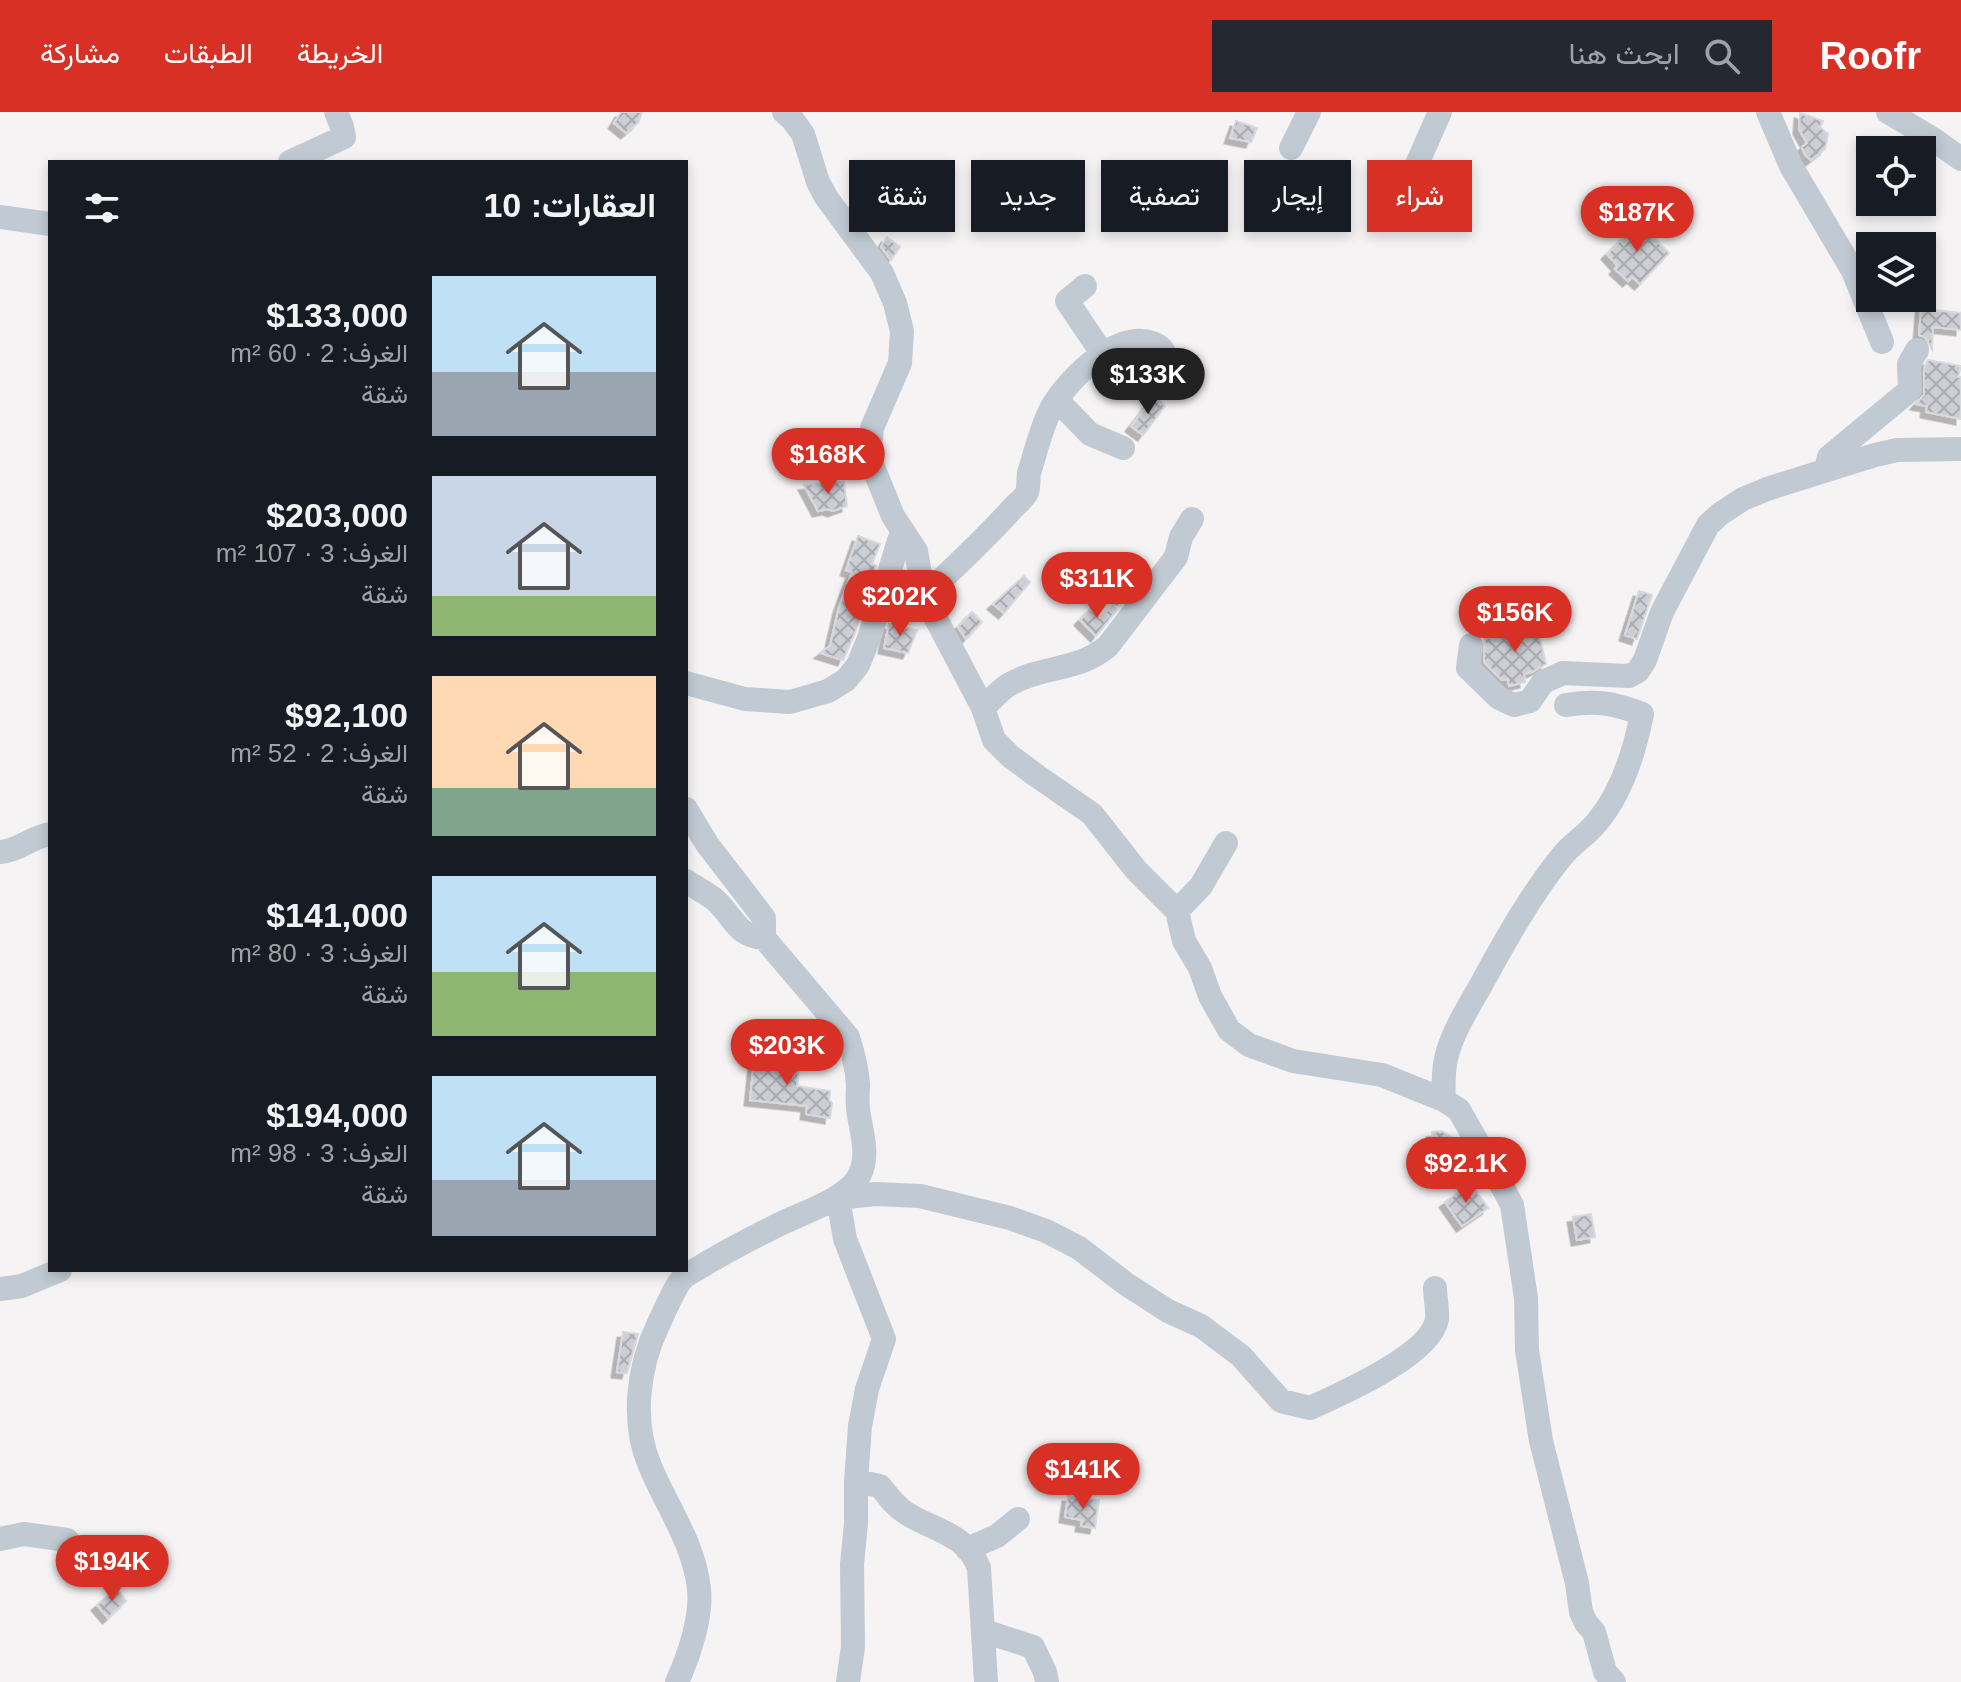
<!DOCTYPE html>
<html lang="ar">
<meta charset="utf-8">
<style>
body{margin:0;font-family:Arial,Vazirmatn,sans-serif;background:#242831;color:#f1f3f6;direction:rtl;height:100vh;display:flex;flex-direction:column;font-size:30px;white-space:nowrap}
*{box-sizing:border-box;margin:0}
p{font-size:26px;color:#9ea1a6}
.icon{flex:none;width:44px;height:44px;fill:none;stroke:currentColor;stroke-width:2;stroke-linecap:round;stroke-linejoin:round}
.map{position:relative;flex:1;overflow:hidden;direction:ltr}
.side{position:absolute;left:48px;top:48px;width:640px;height:1112px;display:flex;flex-direction:column;background:#171b24;border-radius:0px;box-shadow:0 4px 12px #0003;direction:rtl}
.side>*{flex:none}
.banner{position:absolute;left:712px;top:48px;width:760px;height:72px;direction:rtl;display:flex;gap:16px}
.buttons{position:absolute;left:1856px;top:24px;display:grid;gap:16px}
.buttons a{display:grid;place-items:center;width:80px;height:80px;border-radius:0px;background:#171b24;box-shadow:0 4px 12px #0003;font-size:40px}
.price{position:absolute;translate:-50% -68px;padding:0 18px;border-radius:28px;background:#d93025;color:#fff;font-size:26px;line-height:52px;filter:drop-shadow(0 2px 4px #0008)}
.price::after{content:'';position:absolute;left:50%;top:48px;width:24px;height:18px;margin-left:-12px;background:inherit;clip-path:polygon(0 0,100% 0,50% 100%)}
.price.selected{background:#222;color:#fff}
ul{padding:0;list-style:none}
li{display:flex;align-items:center;gap:24px;height:200px;padding:0 32px}
li span{display:grid;place-items:center;flex:none;width:224px;height:160px;border-radius:0px;color:#555}
li>.icon{margin-inline-start:auto}
span .icon{width:96px;height:96px;fill:#fffc;stroke-width:1}
li b{font-size:34px}
h2{display:flex;justify-content:space-between;align-items:center;height:96px;padding:0 32px;font-size:34px}
.pill{padding:0 28px;border-radius:0px;background:#171b24;box-shadow:0 4px 12px #0003;font-size:28px;line-height:72px}
.pill.selected{background:#d93025;color:#fff}
header{display:flex;align-items:center;gap:48px;box-sizing:border-box;height:112px;padding:0 40px;background:#d93025;color:#fff}
header strong{font-size:38px}
nav{display:flex;gap:44px;margin-inline-start:auto;font-size:28px}
.search{width:560px;height:72px;background:#242831;display:flex;align-items:center;gap:20px;box-sizing:border-box;padding:0 28px;border-radius:0px;color:#9ea1a6;font-size:30px}
.map>svg:first-child{display:block}
.water{fill:url(#water-ripples)}
.building{fill:url(#building-cross-hatch);stroke:#d7d9de;stroke-width:2;filter:url(#shadow)}
.lines{fill:none;stroke-linecap:round;stroke-linejoin:round}
.minor{stroke:#c1cad2;stroke-width:24}
</style>
<header>
<strong>Roofr</strong>
<div class="search"><svg class="icon" aria-label="search" viewBox="0 0 24 24"><circle cx="10" cy="10" r="6"/><path d="M15 15l6 6"/></svg>ابحث هنا</div>
<nav><a>الخريطة</a><a>الطبقات</a><a>مشاركة</a></nav>
</header>
<div class="map">
<svg width="1961" height="1570" viewBox="0 0 1961 1570">
<defs>
<pattern id="water-ripples" width="26" height="14" patternUnits="userSpaceOnUse" patternTransform="scale(2)"><rect width="26" height="14" fill="#90daee"/><path d="M2 4q2-2 4 0t4 0M15 11q2-2 4 0t4 0" fill="none" stroke="#78b4c4"/></pattern>
<pattern id="building-cross-hatch" width="8" height="8" patternUnits="userSpaceOnUse" patternTransform="scale(2)"><rect width="8" height="8" fill="#cdcfd5"/><path d="M0 0l8 8M0 8l8-8" fill="none" stroke="#a8abb0"/></pattern>
<filter id="shadow"><feDropShadow dx="-5.5" dy="5.5" stdDeviation="0" flood-color="#0004"/></filter>
</defs>
<rect width="100%" height="100%" fill="#f5f3f3"/>
<path class="water" d="M 1515,481 L 1518,497 L 1488,502 L 1485,487 Z"/>
<path class="building" d="M 621,0 L 642,0 L 638,11 L 626,21 L 614,11 Z
M 1800,1 L 1823,9 L 1820,15 L 1828,22 L 1825,37 L 1811,48 L 1805,43 L 1802,35 L 1807,31 L 1799,17 Z
M 1236,9 L 1257,16 L 1251,30 L 1230,26 Z
M 1638,110 L 1669,141 L 1640,172 L 1632,165 L 1628,169 L 1615,157 L 1618,154 L 1607,142 Z
M 887,125 L 900,135 L 891,148 L 881,135 Z
M 1923,175 L 1935,176 L 1934,198 L 1961,201 L 1961,218 L 1933,215 L 1932,237 L 1925,225 L 1919,223 Z
M 1928,248 L 1961,254 L 1958,265 L 1961,265 L 1961,307 L 1926,300 L 1927,294 L 1916,292 L 1924,283 L 1924,256 Z
M 1154,285 L 1165,294 L 1143,323 L 1131,314 Z
M 844,370 L 847,394 L 833,399 L 828,397 L 818,399 L 804,373 Z
M 858,424 L 880,432 L 872,452 L 876,454 L 855,521 L 843,548 L 820,541 L 830,534 L 839,495 L 852,460 L 846,458 Z
M 1125,462 L 1136,471 L 1122,487 L 1111,477 Z
M 1024,464 L 1030,470 L 1004,501 L 993,492 Z
M 1639,479 L 1652,483 L 1637,527 L 1625,523 Z
M 1113,493 L 1117,498 L 1096,524 L 1080,508 L 1090,497 L 1100,506 Z
M 972,500 L 982,510 L 966,527 L 958,515 Z
M 889,512 L 917,518 L 908,541 L 884,536 Z
M 1537,513 L 1546,552 L 1532,560 L 1524,562 L 1525,570 L 1509,574 L 1508,567 L 1502,568 L 1484,550 L 1485,527 Z
M 770,942 L 789,944 L 788,954 L 799,955 L 797,974 L 830,979 L 829,988 L 832,991 L 830,1006 L 806,1002 L 807,994 L 750,988 L 754,949 L 769,950 Z
M 1442,1019 L 1451,1025 L 1451,1035 L 1433,1037 L 1432,1020 Z
M 1471,1072 L 1488,1096 L 1462,1114 L 1445,1090 Z
M 1591,1102 L 1595,1125 L 1577,1128 L 1573,1105 Z
M 623,1220 L 638,1222 L 627,1261 L 617,1260 Z
M 1068,1384 L 1099,1388 L 1095,1416 L 1081,1414 L 1082,1408 L 1065,1405 Z
M 117,1476 L 126,1489 L 108,1506 L 97,1493 Z"/>
<g class="lines">
<path class="minor" d="M 784,0 L 792,7 L 803,22 L 818,70 L 826,85 L 882,161 L 895,191 L 902,219 L 900,251 L 872,316 L 869,345 L 893,404 L 916,439 L 924,484 L 983,596 L 994,628 L 1010,644 L 1037,664 L 1092,702 L 1136,758 L 1177,799 L 1184,829 L 1200,856 L 1210,884 L 1229,918 L 1249,933 L 1293,949 L 1382,963 L 1444,988 L 1459,998 L 1502,1074 L 1512,1093 L 1526,1186 L 1527,1238 L 1541,1329 L 1577,1471 L 1581,1500 L 1586,1511 L 1594,1520 L 1605,1560 L 1614,1570
M 1768,0 L 1791,54 L 1853,159 L 1882,230
M 1888,0 L 1933,27 L 1961,47
M 1291,36 L 1309,0
M 290,50 L 344,25 L 342,15 L 336,0
M 1410,68 L 1440,0
M 0,105 L 50,112
M 1085,174 L 1067,189 L 1102,241
M 1057,288 L 1090,322 L 1123,336
M 1826,358 L 1829,345 L 1910,278 L 1909,252 L 1917,238
M 924,484 C 954,456 983,429 1011,398 C 1015,393 1025,386 1027,380 C 1029,375 1028,367 1029,361 C 1035,342 1040,321 1048,303 C 1061,273 1116,217 1152,231 C 1171,238 1168,257 1167,273
M 1471,533 L 1468,556 L 1499,586 L 1514,593 L 1530,589 L 1543,570 L 1563,561 L 1629,564 L 1638,559 L 1645,548 L 1662,500 L 1708,413 L 1720,402 L 1743,387 L 1767,377 L 1875,343 L 1897,338 L 1961,337
M 686,571 L 745,587 L 790,590 L 828,579 L 846,568 L 858,553 L 869,526 L 902,419
M 983,596 C 992,588 1001,576 1012,571 C 1045,553 1077,560 1108,534 L 1176,445 L 1181,425 L 1192,407
M 0,740 C 18,739 32,725 50,722
M 686,769 C 695,775 705,780 714,787 C 735,805 735,824 764,826
M 1177,799 L 1201,774 L 1226,731
M 1444,988 C 1443,971 1443,955 1448,939 C 1455,916 1469,894 1481,873 C 1505,829 1531,782 1563,743 C 1573,731 1588,722 1598,709 C 1622,680 1635,637 1642,602 C 1614,591 1596,588 1566,593
M 0,1177 L 22,1174 L 60,1158
M 0,1427 L 24,1422 L 67,1428 L 91,1462
M 967,1437 L 997,1424 L 1018,1407
M 984,1519 L 1033,1535 L 1045,1560 L 1047,1570
M 677,1570 C 689,1544 702,1505 699,1477 C 694,1431 667,1395 650,1354 C 631,1310 638,1255 658,1213 C 664,1201 675,1173 684,1165 C 690,1160 698,1157 705,1152 C 729,1138 754,1125 780,1112 C 802,1101 850,1086 860,1062 C 870,1041 860,1017 858,996 C 857,988 858,980 858,972 C 857,955 853,941 848,925 L 764,826 L 764,806 L 707,732 L 686,697
M 848,1570 L 853,1535 L 852,1452 L 856,1411 L 856,1369
M 986,1570 L 979,1456 C 966,1421 934,1419 906,1401 C 895,1394 888,1384 880,1374 L 856,1369 L 860,1314 L 867,1277 L 884,1227 L 845,1127 L 838,1086 L 875,1082 L 920,1084 L 1010,1106 L 1046,1119 L 1079,1136 L 1126,1172 L 1168,1199 L 1201,1214 L 1241,1244 L 1281,1289 L 1310,1296 C 1341,1282 1431,1243 1437,1207 C 1438,1198 1435,1185 1435,1176"/>
</g>
</svg>
<div class="buttons">
<a><svg class="icon" aria-label="locate" viewBox="0 0 24 24"><circle cx="12" cy="12" r="6"/><path d="M12 2v4M12 18v4M2 12h4M18 12h4"/></svg></a>
<a><svg class="icon" aria-label="layers" viewBox="0 0 24 24"><path d="M12 4l9 5-9 5-9-5zM3 14l9 5 9-5"/></svg></a>
</div>
<b class="price" style="left:1637px;top:142px">$187K</b>
<b class="price selected" style="left:1148px;top:304px">$133K</b>
<b class="price" style="left:828px;top:384px">$168K</b>
<b class="price" style="left:1097px;top:508px">$311K</b>
<b class="price" style="left:900px;top:526px">$202K</b>
<b class="price" style="left:1515px;top:542px">$156K</b>
<b class="price" style="left:787px;top:975px">$203K</b>
<b class="price" style="left:1466px;top:1093px">$92.1K</b>
<b class="price" style="left:1083px;top:1399px">$141K</b>
<b class="price" style="left:112px;top:1491px">$194K</b>
<div class="banner">
<a class="pill selected">شراء</a>
<a class="pill">إيجار</a>
<a class="pill">تصفية</a>
<a class="pill">جديد</a>
<a class="pill">شقة</a>
</div>
<section class="side">
<h2>العقارات: 10<svg class="icon" aria-label="filters" viewBox="0 0 24 24"><path d="M4 7h16M4 17h16"/><circle cx="9" cy="7" r="2"/><circle cx="15" cy="17" r="2"/></svg></h2>
<ul>
<li><span style="background:linear-gradient(#bfe0f5 60%,#9aa5b1 0)"><svg class="icon" aria-label="home" viewBox="0 0 24 24"><path d="M3 11l9-7 9 7M6 9v11h12V9"/></svg></span><div><b>$133,000</b><p>الغرف: 2 · 60 m²</p><p>شقة</p></div></li>
<li><span style="background:linear-gradient(#c9d6e8 75%,#8fb573 0)"><svg class="icon" aria-label="home" viewBox="0 0 24 24"><path d="M3 11l9-7 9 7M6 9v11h12V9"/></svg></span><div><b>$203,000</b><p>الغرف: 3 · 107 m²</p><p>شقة</p></div></li>
<li><span style="background:linear-gradient(#ffd9b3 70%,#7fa58c 0)"><svg class="icon" aria-label="home" viewBox="0 0 24 24"><path d="M3 11l9-7 9 7M6 9v11h12V9"/></svg></span><div><b>$92,100</b><p>الغرف: 2 · 52 m²</p><p>شقة</p></div></li>
<li><span style="background:linear-gradient(#bfe0f5 60%,#8fb573 0)"><svg class="icon" aria-label="home" viewBox="0 0 24 24"><path d="M3 11l9-7 9 7M6 9v11h12V9"/></svg></span><div><b>$141,000</b><p>الغرف: 3 · 80 m²</p><p>شقة</p></div></li>
<li><span style="background:linear-gradient(#bfe0f5 65%,#9aa5b1 0)"><svg class="icon" aria-label="home" viewBox="0 0 24 24"><path d="M3 11l9-7 9 7M6 9v11h12V9"/></svg></span><div><b>$194,000</b><p>الغرف: 3 · 98 m²</p><p>شقة</p></div></li>
</ul>
</section>
</div>
